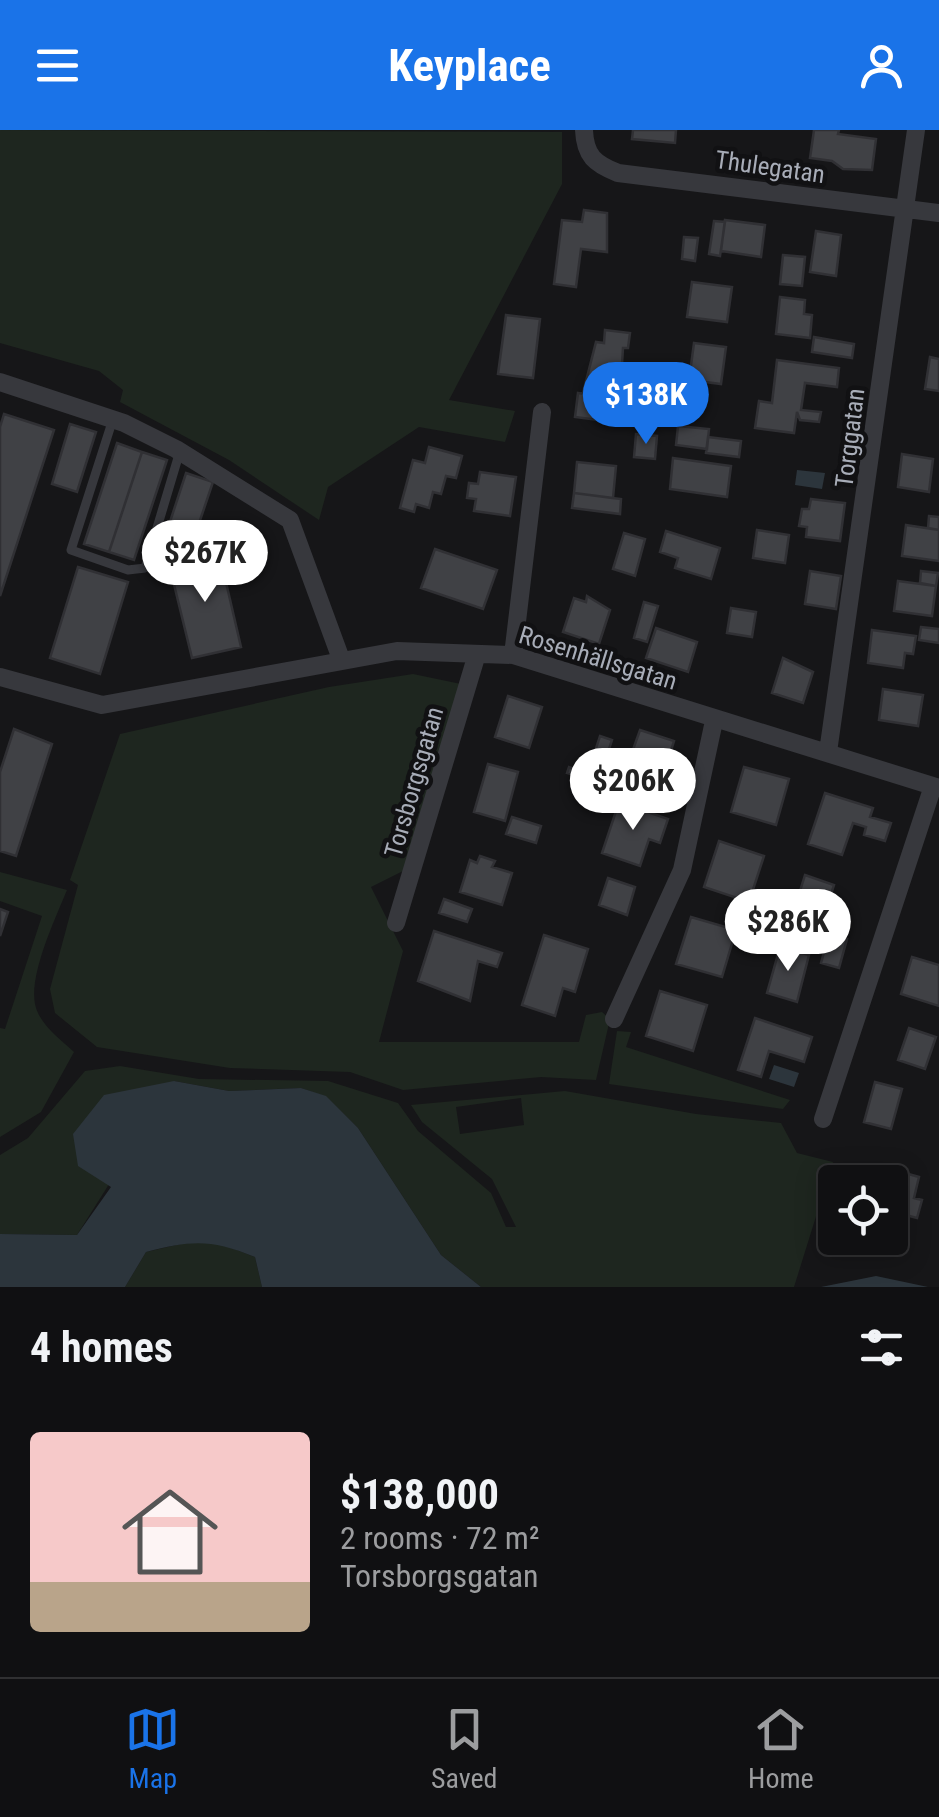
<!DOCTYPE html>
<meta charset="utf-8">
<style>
body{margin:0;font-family:"Roboto Condensed",sans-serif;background:#19191b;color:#f1f3f6;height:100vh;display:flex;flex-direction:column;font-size:38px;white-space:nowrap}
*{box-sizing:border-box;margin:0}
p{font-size:32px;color:#9c9d9f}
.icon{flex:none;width:55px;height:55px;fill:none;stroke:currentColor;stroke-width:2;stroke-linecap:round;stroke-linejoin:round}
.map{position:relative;height:1157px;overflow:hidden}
.drawer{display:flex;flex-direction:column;background:#101012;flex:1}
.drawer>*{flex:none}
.buttons{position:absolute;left:818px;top:1035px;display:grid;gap:20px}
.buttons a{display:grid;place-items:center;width:90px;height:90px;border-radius:10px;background:#101012;box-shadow:0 5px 25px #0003,0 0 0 2px #303032;font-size:50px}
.price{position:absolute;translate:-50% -85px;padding:0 22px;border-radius:35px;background:#fff;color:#222;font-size:32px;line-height:65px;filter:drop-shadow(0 2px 5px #0008)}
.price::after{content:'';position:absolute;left:50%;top:60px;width:30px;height:22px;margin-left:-15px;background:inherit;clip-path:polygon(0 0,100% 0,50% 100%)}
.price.selected{background:#1a73e8;color:#fff}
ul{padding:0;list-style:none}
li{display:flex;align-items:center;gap:30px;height:250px;padding:0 30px}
li span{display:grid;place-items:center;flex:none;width:280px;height:200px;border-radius:10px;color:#555}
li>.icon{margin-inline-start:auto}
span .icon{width:120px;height:120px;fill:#fffc;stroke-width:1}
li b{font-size:42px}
h2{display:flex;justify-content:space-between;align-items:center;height:120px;padding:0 30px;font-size:42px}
header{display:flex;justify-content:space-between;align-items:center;height:130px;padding:0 30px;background:#1a73e8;color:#fff;font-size:45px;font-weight:700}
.menu{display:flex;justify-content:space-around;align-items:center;height:140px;border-top:2px solid #303032;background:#101012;font-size:28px;color:#9c9d9f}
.menu a{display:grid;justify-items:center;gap:5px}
.menu .selected{color:#1a73e8}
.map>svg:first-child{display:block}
.green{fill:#1e261f;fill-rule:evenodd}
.water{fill:#2c353c}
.building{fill:#404145;stroke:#303034;stroke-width:2.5}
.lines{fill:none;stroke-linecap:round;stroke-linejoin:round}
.lane{stroke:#37383d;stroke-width:9}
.street{stroke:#37383d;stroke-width:18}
.labels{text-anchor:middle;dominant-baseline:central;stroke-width:9;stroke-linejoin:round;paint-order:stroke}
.street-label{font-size:25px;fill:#a8adb8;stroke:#111113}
</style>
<header><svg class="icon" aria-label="menu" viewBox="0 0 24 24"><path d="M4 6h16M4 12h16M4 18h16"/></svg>Keyplace<svg class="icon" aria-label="person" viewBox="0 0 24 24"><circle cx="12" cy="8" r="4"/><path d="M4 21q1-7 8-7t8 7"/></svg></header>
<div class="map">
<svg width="939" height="1157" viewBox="0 0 939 1157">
<rect width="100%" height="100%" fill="#161618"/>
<path class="green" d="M 0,0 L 562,2 L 562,54 L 449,270 L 515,281 L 505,312 L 419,297 L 328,357 L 319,390 L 229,330 L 120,272 L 123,260 L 99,241 L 0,213 Z
M 413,544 L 461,554 L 405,740 L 371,757 L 403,821 L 379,912 L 579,912 L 586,885 L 602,882 L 610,889 L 596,950 L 541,947 L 403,960 L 350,942 L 230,938 L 97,917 L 55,883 L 50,859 L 78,755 L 70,750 L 120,604 L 329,557 Z
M 0,742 L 67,760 C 56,787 29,844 35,874 C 39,894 60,909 74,922 L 41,982 L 0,1007 L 0,898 L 5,899 L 42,786 L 0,771 Z
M 617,901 L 631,902 L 626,917 L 790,970 L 783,979 L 609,954 Z
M 120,936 L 199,949 L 328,951 L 398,973 L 418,1001 L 491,1063 L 506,1097 L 516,1097 L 492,1049 L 422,992 L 411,975 L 565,961 L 696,984 L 781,993 L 797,1023 L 833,1032 L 794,1157 L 481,1157 L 441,1125 L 358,998 L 326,967 L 301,958 L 229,961 L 174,951 L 77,1105 L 0,1104 L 0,1025 L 28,1008 L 85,941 ZM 521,968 L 524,995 L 460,1004 L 456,977 Z
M 189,1112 L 219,1113 L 255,1127 L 262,1157 L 125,1157 L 146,1122 Z"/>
<path class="water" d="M 797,340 L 825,343 L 822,359 L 795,355 Z
M 774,935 L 799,943 L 794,957 L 769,949 Z
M 174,951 L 229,961 L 301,958 L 326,966 L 358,998 L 441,1125 L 481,1157 L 262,1157 L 255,1127 C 211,1109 192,1110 146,1122 L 125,1157 L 0,1157 L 0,1104 L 77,1105 L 111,1057 L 78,1036 L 73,1004 L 104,965 Z
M 876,1146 L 928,1157 L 821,1157 Z"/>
<path class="building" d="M 633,0 L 676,0 L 675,13 L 632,9 Z
M 814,0 L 839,0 L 838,4 L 876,9 L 872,40 L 843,39 L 832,31 L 810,28 Z
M 584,80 L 607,83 L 607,122 L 581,119 L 576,157 L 554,154 L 562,90 L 582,92 Z
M 725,90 L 765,95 L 761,127 L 721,121 Z
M 714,91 L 725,92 L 720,126 L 709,124 Z
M 816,101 L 841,105 L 836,146 L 810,142 Z
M 684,107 L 698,108 L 695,131 L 682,129 Z
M 783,125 L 805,127 L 802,156 L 780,154 Z
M 692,152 L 732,157 L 727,192 L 687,187 Z
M 780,167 L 805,170 L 804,184 L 812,185 L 810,208 L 776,204 Z
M 506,185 L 540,189 L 533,248 L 498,244 Z
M 605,200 L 630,203 L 628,218 L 623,218 L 620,268 L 583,263 L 596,212 L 604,213 Z
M 814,207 L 854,214 L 852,228 L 812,222 Z
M 694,213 L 726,217 L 721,254 L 689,250 Z
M 930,227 L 939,229 L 939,261 L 925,259 Z
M 777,230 L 839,238 L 837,257 L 805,253 L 801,280 L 821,282 L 819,292 L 800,290 L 797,282 L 794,303 L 755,298 L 759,271 L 772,273 Z
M 578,263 L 609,267 L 606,291 L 575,287 Z
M 4,284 L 54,300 L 0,466 L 0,297 Z
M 70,294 L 96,302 L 77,362 L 52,354 Z
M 678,296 L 709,299 L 707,319 L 676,315 Z
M 636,304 L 657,306 L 655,329 L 634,327 Z
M 708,307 L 741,311 L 739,327 L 706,323 Z
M 117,313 L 142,322 L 109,422 L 84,414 Z
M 429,317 L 462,326 L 456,348 L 446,346 L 441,364 L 433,362 L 429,378 L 416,374 L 414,382 L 400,378 L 413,330 L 425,333 Z
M 142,322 L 167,330 L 134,430 L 109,422 Z
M 902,324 L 933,329 L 929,362 L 898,357 Z
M 673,328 L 731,336 L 727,367 L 670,359 Z
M 577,332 L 616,336 L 613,368 L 574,363 Z
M 480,342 L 516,347 L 510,386 L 474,381 L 476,369 L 467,368 L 469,353 L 478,354 Z
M 186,343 L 213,352 L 191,417 L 167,422 L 164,410 Z
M 574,363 L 621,369 L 620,384 L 572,378 Z
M 811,369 L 845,373 L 840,411 L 806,407 L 807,397 L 799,396 L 802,379 L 809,379 Z
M 929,386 L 939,387 L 939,400 L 928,398 Z
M 906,395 L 939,400 L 939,431 L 902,426 Z
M 757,400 L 789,405 L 785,433 L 753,428 Z
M 666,401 L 720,418 L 711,449 L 675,438 L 678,428 L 660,422 Z
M 624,403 L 645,409 L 635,446 L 613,439 Z
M 435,419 L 497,440 L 483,479 L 421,458 Z
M 219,422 L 241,517 L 192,528 L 169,434 Z
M 78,437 L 128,452 L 100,544 L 50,528 Z
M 810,441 L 841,446 L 836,479 L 805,474 Z
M 921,441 L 938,443 L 936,456 L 920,453 Z
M 898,451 L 936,456 L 932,486 L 894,481 Z
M 587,466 L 610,480 L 599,514 L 563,502 L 574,468 L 586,472 Z
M 644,472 L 658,476 L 647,512 L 634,508 Z
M 731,478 L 756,482 L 752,507 L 727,503 Z
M 921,497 L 939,499 L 939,513 L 919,510 Z
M 656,498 L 697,512 L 688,542 L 646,528 Z
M 872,500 L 916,506 L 913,524 L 905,523 L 903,538 L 868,533 Z
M 783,528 L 813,542 L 803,573 L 772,563 Z
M 883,559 L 923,565 L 918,596 L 879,590 Z
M 508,566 L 542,577 L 529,618 L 495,607 Z
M 14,599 L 52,614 L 16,726 L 0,721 L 0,642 Z
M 640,600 L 674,611 L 665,640 L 630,628 Z
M 600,606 L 612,610 L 598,653 L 586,649 Z
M 583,627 L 592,630 L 586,649 L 567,643 L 569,637 L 578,640 Z
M 488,634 L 518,642 L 505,691 L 474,682 Z
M 744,637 L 789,649 L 776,695 L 731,682 Z
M 586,649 L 602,655 L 599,663 L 589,668 L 581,666 Z
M 825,663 L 873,678 L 870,687 L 891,693 L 885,711 L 864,705 L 866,697 L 853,693 L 842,725 L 808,714 Z
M 619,672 L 668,689 L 660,713 L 649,709 L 640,736 L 602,723 Z
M 512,687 L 541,696 L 536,713 L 506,704 Z
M 719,711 L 764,726 L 749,772 L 704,757 Z
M 480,726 L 495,731 L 492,737 L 512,743 L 502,775 L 460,762 L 470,730 L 477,733 Z
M 805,745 L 834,755 L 819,802 L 790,793 Z
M 608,748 L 635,757 L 627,785 L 599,775 Z
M 444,769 L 472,779 L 467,792 L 439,783 Z
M 0,779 L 8,782 L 0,806 Z
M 691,787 L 736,800 L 722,847 L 676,834 Z
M 434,801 L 502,823 L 497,837 L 478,831 L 470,871 L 418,851 Z
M 829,804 L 847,809 L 839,838 L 821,833 Z
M 544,805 L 588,819 L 575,862 L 563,858 L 555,886 L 522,875 Z
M 780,817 L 809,825 L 797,872 L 767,863 Z
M 912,827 L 939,835 L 939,876 L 901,864 Z
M 660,861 L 707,875 L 693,921 L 646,906 Z
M 755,888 L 812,907 L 804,932 L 769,921 L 761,947 L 738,940 Z
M 909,898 L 936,907 L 925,939 L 898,930 Z
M 875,952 L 902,959 L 891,999 L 864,992 Z
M 894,1040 L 919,1047 L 914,1068 L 922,1070 L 917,1088 L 890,1081 Z"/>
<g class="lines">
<path class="lane" d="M 113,289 L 71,420 L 128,440 L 145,438 L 180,321"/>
<path class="street" d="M 584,0 C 585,26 595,34 618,43 L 939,83
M 0,252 L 124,293 L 176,319 L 290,390 L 341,529
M 513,525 L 542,282
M 0,547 L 102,575 L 397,521 L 513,525 L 939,658
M 828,622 L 916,0
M 396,793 L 477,524
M 614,889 L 682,740 L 714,591
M 823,989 L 933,656"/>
</g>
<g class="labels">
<g class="street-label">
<text transform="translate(770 37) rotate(8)">Thulegatan</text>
<text transform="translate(850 308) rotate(-83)">Torggatan</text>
<text transform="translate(598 528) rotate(17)">Rosenhällsgatan</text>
<text transform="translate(414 652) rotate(-74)">Torsborgsgatan</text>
</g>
</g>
</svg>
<div class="buttons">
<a><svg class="icon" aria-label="locate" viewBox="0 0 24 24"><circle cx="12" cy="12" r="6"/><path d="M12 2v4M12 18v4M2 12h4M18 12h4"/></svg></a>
</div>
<b class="price selected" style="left:646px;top:317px">$138K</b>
<b class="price" style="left:205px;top:475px">$267K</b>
<b class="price" style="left:633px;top:703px">$206K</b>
<b class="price" style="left:788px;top:844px">$286K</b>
</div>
<section class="drawer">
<h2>4 homes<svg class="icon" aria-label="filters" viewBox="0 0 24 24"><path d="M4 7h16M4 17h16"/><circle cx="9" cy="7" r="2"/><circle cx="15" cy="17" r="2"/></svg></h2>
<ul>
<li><span style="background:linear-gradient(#f6c9c9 75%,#b9a48a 0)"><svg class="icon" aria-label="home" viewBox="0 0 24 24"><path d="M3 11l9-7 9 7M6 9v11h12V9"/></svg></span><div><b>$138,000</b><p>2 rooms · 72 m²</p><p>Torsborgsgatan</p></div></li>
</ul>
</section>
<nav class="menu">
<a class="selected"><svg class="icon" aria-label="map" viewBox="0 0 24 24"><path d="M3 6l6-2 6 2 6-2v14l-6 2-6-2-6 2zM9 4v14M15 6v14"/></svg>Map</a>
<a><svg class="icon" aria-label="saved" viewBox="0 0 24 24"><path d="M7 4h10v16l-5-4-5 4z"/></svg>Saved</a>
<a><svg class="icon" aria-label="home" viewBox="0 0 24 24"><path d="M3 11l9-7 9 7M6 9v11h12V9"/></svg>Home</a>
</nav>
